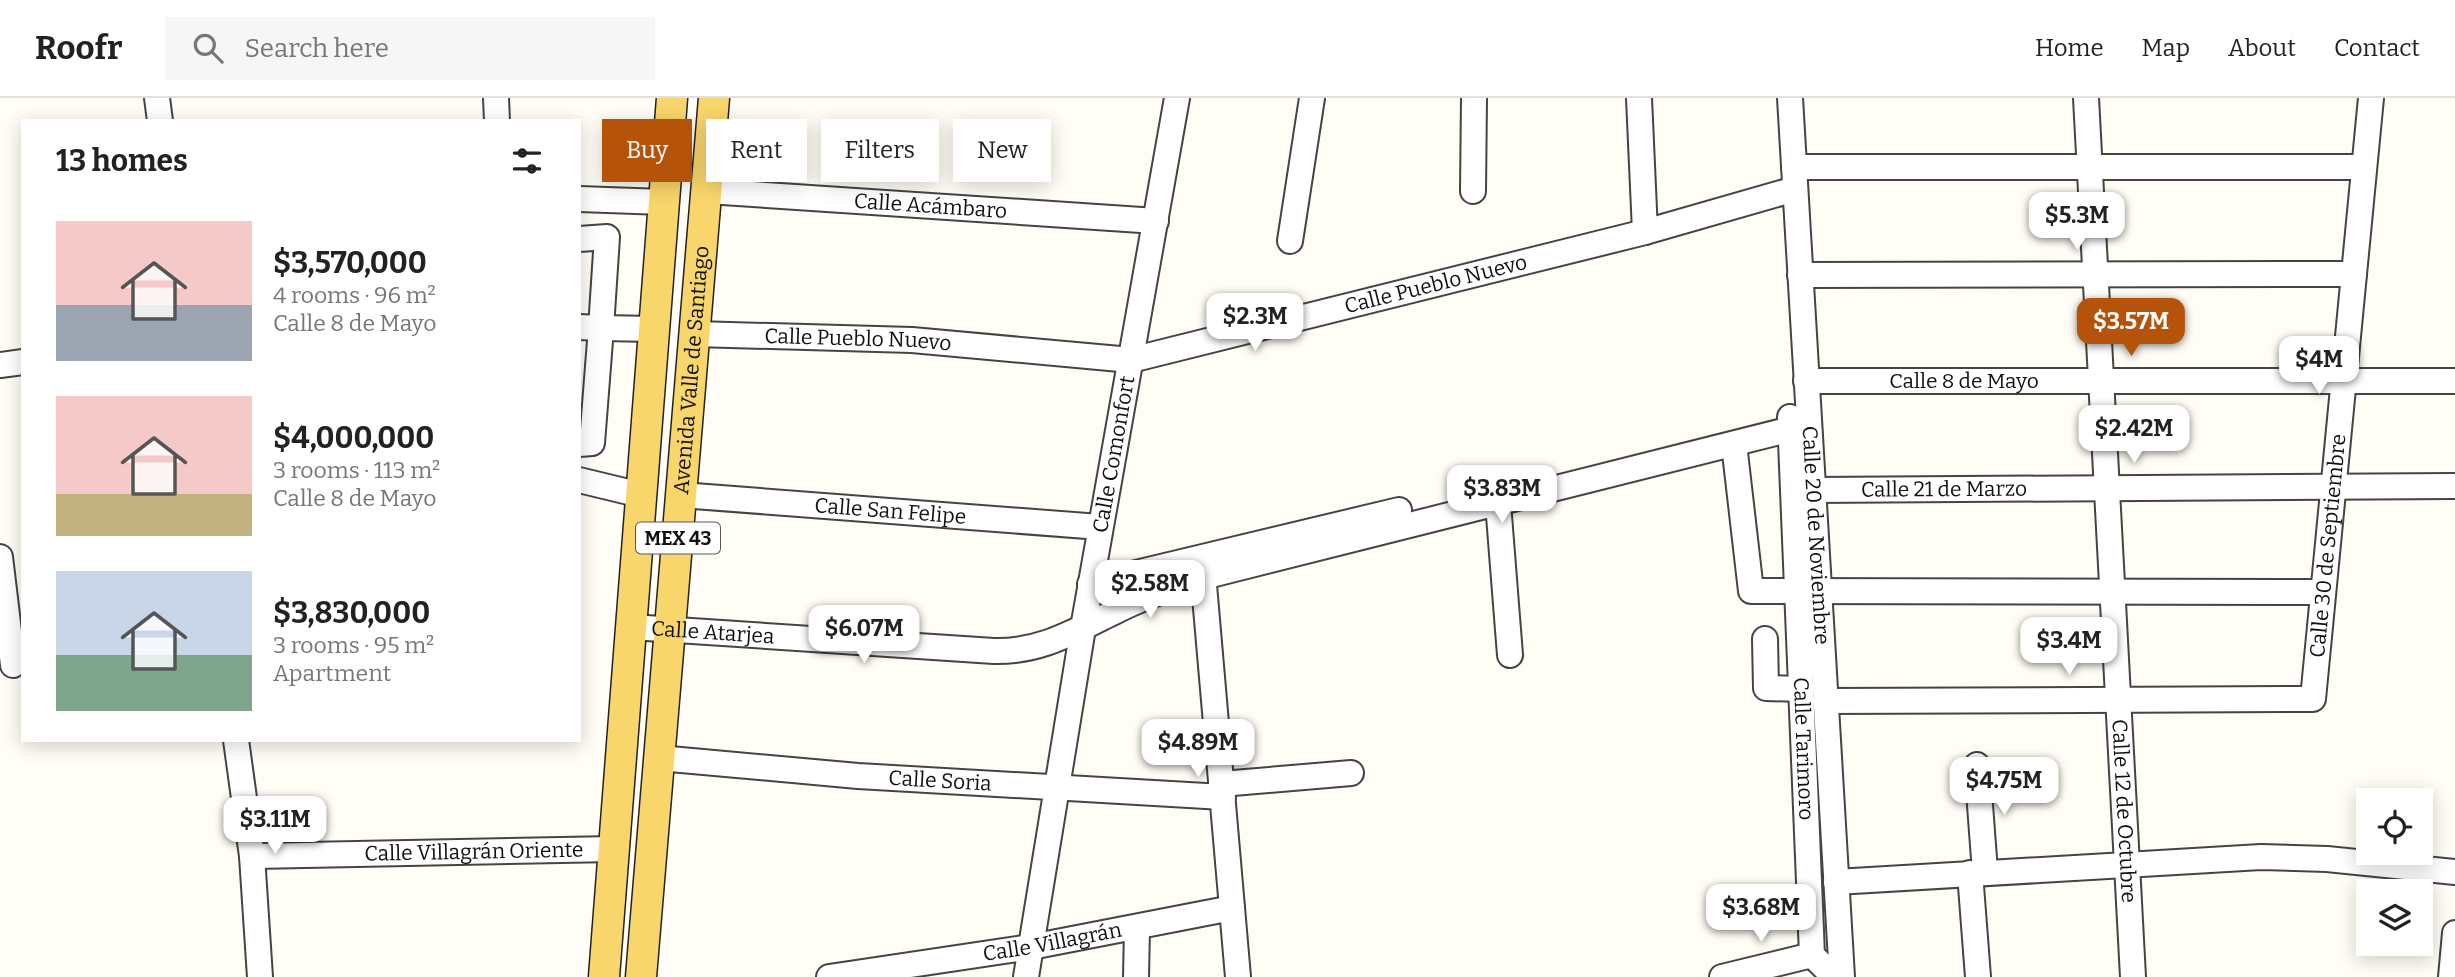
<!DOCTYPE html>
<meta charset="utf-8">
<style>
body{margin:0;font-family:Bitter,serif;background:#f6f6f6;color:#222;height:100vh;display:flex;flex-direction:column;font-size:26px;white-space:nowrap}
*{box-sizing:border-box;margin:0}
p{font-size:23px;color:#767676}
.icon{flex:none;width:38px;height:38px;fill:none;stroke:currentColor;stroke-width:2;stroke-linecap:round;stroke-linejoin:round}
.map{position:relative;flex:1;overflow:hidden}
.side{position:absolute;left:21px;top:21px;width:560px;height:623px;display:flex;flex-direction:column;background:#fff;border-radius:0px;box-shadow:0 4px 18px #0003}
.side>*{flex:none}
.guide{position:absolute;left:602px;top:21px;width:665px;height:63px;display:flex;gap:14px}
.tools{position:absolute;left:2356px;top:690px;display:grid;gap:14px}
.tools a{display:grid;place-items:center;width:77px;height:77px;border-radius:0px;background:#fff;box-shadow:0 4px 18px #0003;font-size:35px}
.price{position:absolute;translate:-50% -60px;padding:0 16px;border-radius:14px;background:#fff;color:#222;font-size:23px;line-height:46px;filter:drop-shadow(0 2px 4px #0008)}
.price::after{content:'';position:absolute;left:50%;top:42px;width:21px;height:16px;margin-left:-10px;background:inherit;clip-path:polygon(0 0,100% 0,50% 100%)}
.price.on{background:#b45309;color:#fff}
ul{padding:0;list-style:none}
li{display:flex;align-items:center;gap:21px;height:175px;padding:0 35px}
li span{display:grid;place-items:center;flex:none;width:196px;height:140px;border-radius:0px;color:#555}
li>.icon{margin-inline-start:auto}
span .icon{width:84px;height:84px;fill:#fffc;stroke-width:1}
li b{font-size:30px}
h2{display:flex;justify-content:space-between;align-items:center;height:84px;padding:0 35px;font-size:30px}
.tag{padding:0 24px;border-radius:0px;background:#fff;box-shadow:0 4px 18px #0003;font-size:24px;line-height:63px}
.tag.on{background:#b45309;color:#fff}
header{display:flex;align-items:center;gap:42px;box-sizing:border-box;height:98px;padding:0 35px;background:#fff;border-bottom:2px solid #e0e0e0}
header strong{font-size:33px}
nav{display:flex;gap:38px;margin-inline-start:auto;font-size:24px}
.search{width:490px;height:63px;background:#f6f6f6;display:flex;align-items:center;gap:18px;box-sizing:border-box;padding:0 24px;border-radius:0px;color:#767676;font-size:26px}
.map>svg:first-child{display:block}
.lines{fill:none;stroke-linecap:round;stroke-linejoin:round}
.minor-casing{stroke:#444;stroke-width:28}
.major-casing{stroke:#222;stroke-width:33}
.minor{stroke:#fff;stroke-width:24}
.major{stroke:#f9d66b;stroke-width:30}
.labels{text-anchor:middle;dominant-baseline:central;stroke-width:7;stroke-linejoin:round;paint-order:stroke}
.shield{fill:#fff;stroke:#585858;stroke-width:2}
.shield-label{font-size:19px;font-weight:bold;fill:#111}
.street-label{font-size:21px;fill:#111;stroke:#fff}
</style>
<header>
<strong>Roofr</strong>
<div class="search"><svg class="icon" aria-label="search" viewBox="0 0 24 24"><circle cx="10" cy="10" r="6"/><path d="M15 15l6 6"/></svg>Search here</div>
<nav><a>Home</a><a>Map</a><a>About</a><a>Contact</a></nav>
</header>
<div class="map">
<svg width="2455" height="879" viewBox="0 0 2455 879">
<rect width="100%" height="100%" fill="#fffdf5"/>
<g class="lines">
<g class="minor-casing">
<g id="minor">
<path d="M 157,0 L 160,23"/>
<path d="M 496,0 L 497,23"/>
<path d="M 1639,0 L 1645,134"/>
<path id="s1" d="M 1790,0 L 1842,879"/>
<path id="s2" d="M 2086,0 L 2133,879"/>
<path d="M 1794,69 L 2364,69"/>
<path id="s3" d="M 707,93 L 1156,123"/>
<path d="M 1473,93 L 1474,0"/>
<path d="M 579,101 L 664,104"/>
<path d="M 579,141 L 607,139 L 601,230 L 579,229"/>
<path d="M 1290,143 L 1312,0"/>
<path d="M 1800,177 L 2354,176"/>
<path id="s4" d="M 695,236 L 912,242 L 1131,262 L 1645,134 L 1795,91"/>
<path d="M 0,267 L 23,264"/>
<path id="s5" d="M 1806,283 L 2455,283"/>
<path id="s6" d="M 1790,319 L 1812,857 L 1827,872 L 1841,874"/>
<path d="M 579,346 L 592,345 L 601,230 L 654,231"/>
<path d="M 1734,346 L 1751,493 L 2323,494"/>
<path d="M 579,382 L 641,397"/>
<path id="s7" d="M 1813,392 L 2455,388"/>
<path id="s8" d="M 681,397 L 1100,429"/>
<path d="M 1498,405 L 1510,557"/>
<path d="M 0,459 L 13,567"/>
<path d="M 1202,464 L 1238,879"/>
<path d="M 1090,486 L 1399,412"/>
<path id="s9" d="M 631,529 L 994,553 C 1040,554 1071,535 1112,515 C 1141,500 1172,489 1203,479 L 1791,331 L 1809,330"/>
<path d="M 1765,541 L 1766,590 L 1801,591"/>
<path id="s10" d="M 1825,603 L 2313,601 L 2371,0"/>
<path d="M 236,642 L 252,758 L 260,879"/>
<path id="s11" d="M 659,660 L 858,678 L 1223,699"/>
<path d="M 1977,667 L 1985,774"/>
<path d="M 1221,686 L 1351,675"/>
<path id="s12" d="M 252,758 L 614,751"/>
<path d="M 1970,775 L 1978,879"/>
<path d="M 1836,784 L 2261,759 L 2327,761 L 2455,774"/>
<path id="s13" d="M 829,879 L 1031,849 L 1232,810"/>
<path id="s14" d="M 1026,879 L 1083,530 L 1177,0"/>
<path d="M 1136,879 L 1137,830"/>
<path d="M 1722,879 L 1812,857"/>
<path d="M 2451,879 L 2455,835"/>
</g>
</g>
<g class="major-casing">
<g id="major">
<path d="M 604,879 L 672,0"/>
<path id="s15" d="M 641,879 L 714,0"/>
</g>
</g>
<use href="#minor" class="minor"/>
<use href="#major" class="major"/>
</g>
<g class="labels">
<rect class="shield" x="636" y="424.5" width="84" height="31" rx="5"/>
<g class="shield-label">
<text x="678" y="440">MEX 43</text>
</g>
<g class="street-label">
<text stroke="none"><textPath href="#s3" startOffset="224">Calle Acámbaro</textPath></text>
<text stroke="none"><textPath href="#s4" startOffset="751">Calle Pueblo Nuevo</textPath></text>
<text stroke="none"><textPath href="#s4" startOffset="163">Calle Pueblo Nuevo</textPath></text>
<text stroke="none"><textPath href="#s15" startOffset="609">Avenida Valle de Santiago</textPath></text>
<text stroke="none"><textPath href="#s5" startOffset="158">Calle 8 de Mayo</textPath></text>
<text stroke="none"><textPath href="#s14" startOffset="530">Calle Comonfort</textPath></text>
<text stroke="none"><textPath href="#s7" startOffset="131">Calle 21 de Marzo</textPath></text>
<text stroke="none"><textPath href="#s8" startOffset="210">Calle San Felipe</textPath></text>
<text stroke="none"><textPath href="#s1" startOffset="438">Calle 20 de Noviembre</textPath></text>
<text stroke="none"><textPath href="#s10" startOffset="642">Calle 30 de Septiembre</textPath></text>
<text stroke="none"><textPath href="#s9" startOffset="82">Calle Atarjea</textPath></text>
<text stroke="none"><textPath href="#s6" startOffset="332">Calle Tarimoro</textPath></text>
<text stroke="none"><textPath href="#s11" startOffset="282">Calle Soria</textPath></text>
<text stroke="none"><textPath href="#s2" startOffset="714">Calle 12 de Octubre</textPath></text>
<text stroke="none"><textPath href="#s12" startOffset="222">Calle Villagrán Oriente</textPath></text>
<text stroke="none"><textPath href="#s13" startOffset="226">Calle Villagrán</textPath></text>
</g>
</g>
</svg>
<div class="tools">
<a><svg class="icon" aria-label="locate" viewBox="0 0 24 24"><circle cx="12" cy="12" r="6"/><path d="M12 2v4M12 18v4M2 12h4M18 12h4"/></svg></a>
<a><svg class="icon" aria-label="layers" viewBox="0 0 24 24"><path d="M12 4l9 5-9 5-9-5zM3 14l9 5 9-5"/></svg></a>
</div>
<b class="price" style="left:2077px;top:154px">$5.3M</b>
<b class="price" style="left:1255px;top:255px">$2.3M</b>
<b class="price on" style="left:2131px;top:260px">$3.57M</b>
<b class="price" style="left:2319px;top:298px">$4M</b>
<b class="price" style="left:2134px;top:367px">$2.42M</b>
<b class="price" style="left:1502px;top:427px">$3.83M</b>
<b class="price" style="left:1150px;top:522px">$2.58M</b>
<b class="price" style="left:864px;top:567px">$6.07M</b>
<b class="price" style="left:2069px;top:579px">$3.4M</b>
<b class="price" style="left:1198px;top:681px">$4.89M</b>
<b class="price" style="left:2004px;top:719px">$4.75M</b>
<b class="price" style="left:275px;top:758px">$3.11M</b>
<b class="price" style="left:1761px;top:846px">$3.68M</b>
<div class="guide">
<a class="tag on">Buy</a>
<a class="tag">Rent</a>
<a class="tag">Filters</a>
<a class="tag">New</a>
</div>
<section class="side">
<h2>13 homes<svg class="icon" aria-label="filters" viewBox="0 0 24 24"><path d="M4 7h16M4 17h16"/><circle cx="9" cy="7" r="2"/><circle cx="15" cy="17" r="2"/></svg></h2>
<ul>
<li><span style="background:linear-gradient(#f6c9c9 60%,#9aa5b1 0)"><svg class="icon" aria-label="home" viewBox="0 0 24 24"><path d="M3 11l9-7 9 7M6 9v11h12V9"/></svg></span><div><b>$3,570,000</b><p>4 rooms · 96 m²</p><p>Calle 8 de Mayo</p></div></li>
<li><span style="background:linear-gradient(#f6c9c9 70%,#c2b280 0)"><svg class="icon" aria-label="home" viewBox="0 0 24 24"><path d="M3 11l9-7 9 7M6 9v11h12V9"/></svg></span><div><b>$4,000,000</b><p>3 rooms · 113 m²</p><p>Calle 8 de Mayo</p></div></li>
<li><span style="background:linear-gradient(#c9d6e8 60%,#7fa58c 0)"><svg class="icon" aria-label="home" viewBox="0 0 24 24"><path d="M3 11l9-7 9 7M6 9v11h12V9"/></svg></span><div><b>$3,830,000</b><p>3 rooms · 95 m²</p><p>Apartment</p></div></li>
</ul>
</section>
</div>
